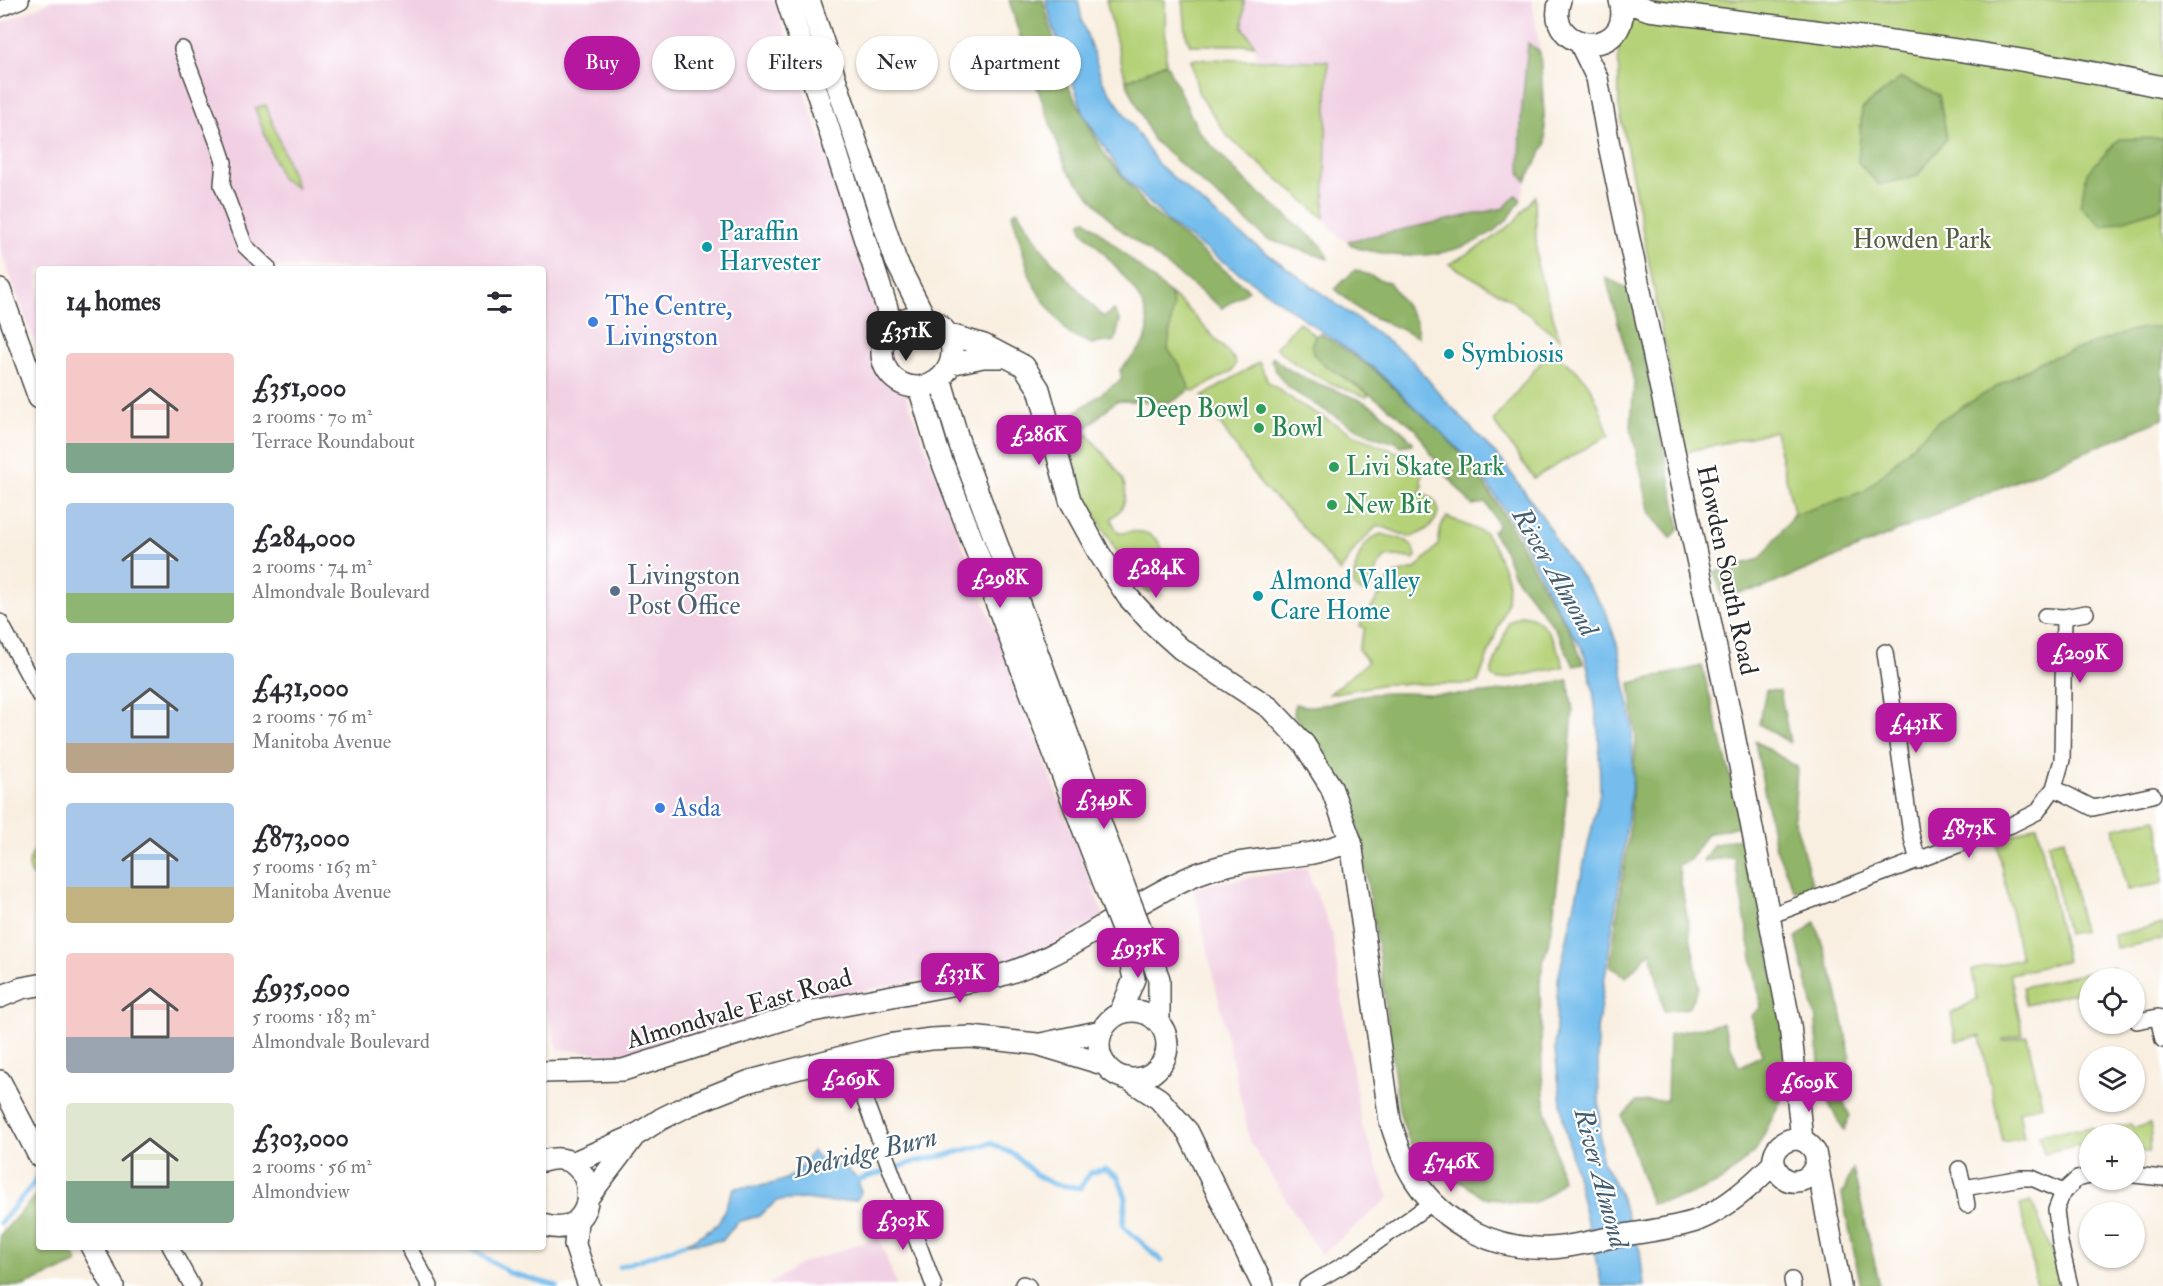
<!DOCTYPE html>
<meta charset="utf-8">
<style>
body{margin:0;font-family:"IM FELL Double Pica",serif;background:#f2f2f3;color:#2b2b33;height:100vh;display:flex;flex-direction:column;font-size:22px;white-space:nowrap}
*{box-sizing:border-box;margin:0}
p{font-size:20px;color:#7c7c81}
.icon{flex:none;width:33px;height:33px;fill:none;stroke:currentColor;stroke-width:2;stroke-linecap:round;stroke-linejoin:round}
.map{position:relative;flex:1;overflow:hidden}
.details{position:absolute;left:36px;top:266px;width:510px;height:984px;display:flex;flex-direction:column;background:#fff;border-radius:6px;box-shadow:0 2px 4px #0004}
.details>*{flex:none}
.top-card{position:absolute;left:564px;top:36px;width:570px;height:54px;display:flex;gap:12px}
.buttons{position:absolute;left:2079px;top:968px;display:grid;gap:12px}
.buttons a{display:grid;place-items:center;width:66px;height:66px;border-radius:50%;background:#fff;box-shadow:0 2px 4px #0004;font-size:30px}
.price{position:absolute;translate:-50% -51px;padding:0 14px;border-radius:12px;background:#b5179e;color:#fff;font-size:20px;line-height:39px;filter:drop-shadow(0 2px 3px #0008)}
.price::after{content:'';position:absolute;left:50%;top:36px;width:18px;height:14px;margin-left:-9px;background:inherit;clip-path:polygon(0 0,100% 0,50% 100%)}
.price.active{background:#222;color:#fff}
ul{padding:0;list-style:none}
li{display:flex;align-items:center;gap:18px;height:150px;padding:0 30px}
li span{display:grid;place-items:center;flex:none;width:168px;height:120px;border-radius:6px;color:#555}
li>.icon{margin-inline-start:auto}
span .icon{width:72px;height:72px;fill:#fffc;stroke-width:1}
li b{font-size:26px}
h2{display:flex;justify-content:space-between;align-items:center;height:72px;padding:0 30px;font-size:26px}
.chip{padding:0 21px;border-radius:27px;background:#fff;box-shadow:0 2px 4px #0004;font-size:21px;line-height:54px}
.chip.active{background:#b5179e;color:#fff}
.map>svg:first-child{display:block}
.built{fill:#f1d0e3}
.green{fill:#b5d278;stroke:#707e52;stroke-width:1.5}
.forest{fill:#90b468;stroke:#5e704a;stroke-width:1.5}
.water{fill:#75bded;stroke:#50748c;stroke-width:1.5}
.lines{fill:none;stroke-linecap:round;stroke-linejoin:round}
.stream{stroke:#75bded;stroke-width:5}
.street-casing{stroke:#4a4846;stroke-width:18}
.secondary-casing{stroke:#4a4846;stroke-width:24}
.street{stroke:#fff;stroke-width:15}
.secondary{stroke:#fff;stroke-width:21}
.secondary-bridge-casing{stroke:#4a4846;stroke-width:24;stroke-linecap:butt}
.secondary-bridge{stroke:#fff;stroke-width:21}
.culture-dot{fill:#0f9aa8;stroke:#fff;stroke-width:2}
.shop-dot{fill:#3f7fe0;stroke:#fff;stroke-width:2}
.leisure-dot{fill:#2e9e5b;stroke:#fff;stroke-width:2}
.service-dot{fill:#5c6f8a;stroke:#fff;stroke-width:2}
.labels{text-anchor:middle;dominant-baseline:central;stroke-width:4.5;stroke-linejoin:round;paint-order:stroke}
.culture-label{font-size:26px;fill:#0d838f;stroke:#fff;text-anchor:start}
.park-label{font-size:26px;fill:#545d42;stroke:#fff}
.shop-label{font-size:26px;fill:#366cbe;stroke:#fff;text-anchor:start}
.leisure-label{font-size:26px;fill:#27864d;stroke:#fff;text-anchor:start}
.street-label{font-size:26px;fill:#2b2b2b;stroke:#fff}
.service-label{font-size:26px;fill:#4e5e75;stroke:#fff;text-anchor:start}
.water-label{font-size:27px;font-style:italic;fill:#455e6f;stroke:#fff}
</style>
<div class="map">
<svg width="2163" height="1286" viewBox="0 0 2163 1286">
<rect width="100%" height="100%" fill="#fff"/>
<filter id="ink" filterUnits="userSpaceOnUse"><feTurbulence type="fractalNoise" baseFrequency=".0167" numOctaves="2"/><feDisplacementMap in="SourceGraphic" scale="12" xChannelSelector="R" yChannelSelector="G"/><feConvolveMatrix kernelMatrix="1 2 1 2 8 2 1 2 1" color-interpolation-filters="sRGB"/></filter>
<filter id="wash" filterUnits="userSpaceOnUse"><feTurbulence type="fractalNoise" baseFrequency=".008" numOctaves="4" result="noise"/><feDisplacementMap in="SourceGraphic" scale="24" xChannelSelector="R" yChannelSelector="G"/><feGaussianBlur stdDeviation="1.35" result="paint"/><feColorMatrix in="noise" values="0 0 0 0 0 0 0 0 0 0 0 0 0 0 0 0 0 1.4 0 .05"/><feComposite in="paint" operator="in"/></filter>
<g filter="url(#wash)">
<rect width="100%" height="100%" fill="#f9efe1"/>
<path class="built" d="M 54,0 L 774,0 L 908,401 L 1104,917 L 1021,960 L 855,992 L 628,1056 L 558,1049 L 543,999 L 543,268 L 39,268 L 39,355 L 0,248 L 0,24 Z
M 1244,0 L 1532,0 L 1540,52 L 1529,44 L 1520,174 L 1526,181 L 1521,200 L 1516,196 L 1504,208 L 1348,241 L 1338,236 L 1324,218 L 1328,61 L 1257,60 L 1255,45 L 1243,27 Z
M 1306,868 L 1332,933 L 1361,1123 L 1389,1198 L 1321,1255 L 1250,1142 L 1194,887 Z
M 879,1237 L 897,1286 L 767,1286 L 800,1264 Z"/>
<path class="green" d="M 1106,0 L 1165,0 L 1166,63 L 1126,81 Z
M 1183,0 L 1244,0 L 1243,27 L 1255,45 L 1190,45 L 1186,34 Z
M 1618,0 L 2163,0 L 2163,404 L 1761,571 L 1794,512 L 1775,431 L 1685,452 L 1619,107 Z
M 1191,59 L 1328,61 L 1324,218 L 1228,137 L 1198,92 Z
M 266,105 L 297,188 L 281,178 L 255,108 Z
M 1535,196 L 1537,265 L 1560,339 L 1505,296 L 1449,264 L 1488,242 L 1514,222 Z
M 1171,295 L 1184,305 L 1234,359 L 1236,363 L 1232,371 L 1195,391 L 1190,390 C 1187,376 1169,359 1168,347 C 1167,329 1175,313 1171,295 Z
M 1299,322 L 1315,336 L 1312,343 L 1322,363 L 1369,394 L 1367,397 C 1339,388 1295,369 1276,347 Z
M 1550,351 C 1559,358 1569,364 1577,371 C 1595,387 1601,413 1609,435 L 1534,478 L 1493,421 Z
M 1259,362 L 1268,382 L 1301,405 L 1355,435 L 1413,459 L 1422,472 L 1421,484 L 1423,485 L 1420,493 C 1454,502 1434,533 1409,537 L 1378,525 L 1356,547 L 1340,572 L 1292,514 L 1262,486 L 1202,397 Z
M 1070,436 L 1073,440 L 1079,441 L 1089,436 C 1103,456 1138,481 1121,509 C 1119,513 1114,515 1111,519 L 1118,533 C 1127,533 1137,529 1146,533 C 1170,542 1168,574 1157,591 L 1147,592 C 1133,579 1123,563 1114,547 C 1093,512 1075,478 1068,437 Z
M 1447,517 L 1485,533 L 1495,548 L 1508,580 L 1507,603 L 1478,682 L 1468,684 L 1385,684 L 1329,694 L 1368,662 L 1358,649 L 1365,628 L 1359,626 L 1393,575 L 1415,569 L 1431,553 L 1438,545 L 1441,526 Z
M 1381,534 C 1396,538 1414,538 1416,556 L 1414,559 L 1397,556 L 1385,557 L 1377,568 L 1371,588 L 1364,592 L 1359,591 L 1354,586 C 1353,567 1361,540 1381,534 Z
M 1521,615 C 1547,616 1557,646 1564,667 L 1498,680 L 1492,675 L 1492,670 L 1509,622 Z
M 2156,819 L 2163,852 L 2163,883 L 2127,890 L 2114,828 Z
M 2037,825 L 2067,961 L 2010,974 L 2023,1034 L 2003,1039 L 2003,1041 L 2027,1036 L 2042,1105 L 2019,1111 L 2024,1138 L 2003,1142 L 1980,1037 L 1982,1036 L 1956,1041 L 1951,1014 L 1977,999 L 1972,970 L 2021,959 L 1997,842 Z
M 2064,839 L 2083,931 L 2067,934 L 2048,843 Z
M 39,847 L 39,875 L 33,877 C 26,867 29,854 39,847 Z
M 2163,924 L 2163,939 L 2116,949 L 2114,935 Z
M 2114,967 L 2116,978 L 2090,978 L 2089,989 L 2026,1005 L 2023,987 Z
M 2131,1124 L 2133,1128 L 2150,1124 L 2152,1135 L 2149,1152 L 2135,1151 L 2134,1134 L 2090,1134 L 2089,1145 L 2078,1145 L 2044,1153 L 2039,1135 L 2075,1128 L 2076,1130 L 2092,1127 L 2093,1130 Z
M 2032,1202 L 2057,1266 L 2058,1286 L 2037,1286 L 2020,1205 Z"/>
<path class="forest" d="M 1009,0 L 1043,0 L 1065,80 L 1105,155 L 1148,208 L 1249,290 L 1222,308 L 1116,226 L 1067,170 L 1026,56 Z
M 1528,43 L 1540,52 L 1546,144 L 1526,181 L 1520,174 L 1521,117 Z
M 1166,63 L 1199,132 L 1245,181 L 1322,246 L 1328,259 L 1267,239 L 1153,140 L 1126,81 Z
M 1901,78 L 1939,95 L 1947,138 L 1917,176 L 1879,185 L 1858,162 L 1862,109 Z
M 2163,138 L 2163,203 L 2159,209 L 2103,227 L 2080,206 L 2087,173 L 2119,139 Z
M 1516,195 L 1521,200 C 1515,208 1511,217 1504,223 C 1471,252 1419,262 1377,252 C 1367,250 1354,250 1348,241 L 1504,208 Z
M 1017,210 L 1047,256 L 1103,317 L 1114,310 L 1120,321 L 1115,341 L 1092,344 L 1069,334 L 1040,296 L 1030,276 L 1012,213 Z
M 1085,219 L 1171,295 L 1173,306 L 1168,349 L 1181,367 L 1190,390 L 1172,402 L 1116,401 L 1085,429 L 1089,436 L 1079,441 L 1073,440 L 1066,425 L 1070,416 L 1122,379 L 1120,370 C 1127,362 1139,352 1144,342 C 1164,307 1103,254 1082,230 L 1081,222 Z
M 1355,270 L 1390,283 L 1416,321 L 1418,337 L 1362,312 L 1335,289 Z
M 1606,278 L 1631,290 L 1680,528 L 1671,538 L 1650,514 L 1631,428 L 1634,381 Z
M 2163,326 L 2163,419 L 1763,588 L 1722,596 L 1714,572 L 1760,559 L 1794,515 L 1865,491 L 1938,421 L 2041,361 L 2137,329 Z
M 1320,333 L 1373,369 L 1440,431 L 1472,465 L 1516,534 L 1547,594 L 1569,629 L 1584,664 L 1574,666 L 1554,627 L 1513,574 L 1506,554 L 1492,531 L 1496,529 L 1498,525 L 1486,503 L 1472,505 L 1438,465 L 1416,429 L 1383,403 L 1322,363 L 1313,354 L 1312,343 L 1315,336 Z
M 1273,357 C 1299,382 1334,387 1366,403 C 1383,412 1399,428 1413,442 L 1413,444 L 1399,446 L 1395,441 C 1377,445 1313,403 1295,392 C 1282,383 1277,374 1271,360 Z
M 1702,666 L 1743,825 L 1706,834 L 1690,860 L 1678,865 L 1699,986 L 1688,1008 L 1664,1011 L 1651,951 L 1626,977 L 1610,966 L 1629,833 L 1636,739 L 1630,683 Z
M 1568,680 L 1573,710 L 1563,837 L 1551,934 L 1543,962 L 1540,984 L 1542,1075 L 1546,1111 L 1562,1180 C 1543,1206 1527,1207 1497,1199 C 1491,1198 1484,1198 1479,1195 C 1472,1190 1468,1185 1460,1182 C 1448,1178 1435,1180 1426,1169 C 1413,1153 1404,1129 1399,1110 L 1378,948 L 1358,825 L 1340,786 L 1322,754 L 1294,715 L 1295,704 C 1316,712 1349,696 1372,694 C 1405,690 1439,697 1473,694 C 1504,692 1537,685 1568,680 Z
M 1766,690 L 1780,691 L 1790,743 L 1759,724 Z
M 1755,741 L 1797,767 L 1794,817 L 1813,887 L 1795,892 L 1774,844 Z
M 1747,836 L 1786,1043 L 1786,1091 L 1755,1152 L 1720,1182 L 1685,1197 L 1651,1204 L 1622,1116 L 1636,1102 L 1667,1100 L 1669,1034 L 1722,1023 L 1739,1067 L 1762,1055 L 1751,1016 L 1761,1007 L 1734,857 L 1703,861 L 1713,845 Z
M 1815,922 L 1836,986 L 1850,1056 L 1841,1097 L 1850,1116 L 1844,1130 L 1821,1091 L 1816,1020 L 1796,938 Z
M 1853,1169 L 1880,1286 L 1861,1286 L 1842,1195 Z
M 39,1192 L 39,1246 L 70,1247 L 78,1263 L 23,1286 L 0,1286 L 0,1235 Z"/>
<path class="water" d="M 1046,0 L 1078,0 L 1082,20 L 1103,82 L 1158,164 L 1228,225 L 1409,357 L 1445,400 L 1503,462 L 1542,516 L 1561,549 L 1605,609 L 1619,651 L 1632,723 L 1633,776 L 1622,865 L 1597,1030 L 1601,1159 L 1617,1188 L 1640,1251 L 1644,1286 L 1602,1286 L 1563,1119 L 1555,1051 L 1558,979 L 1600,792 L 1599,739 L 1593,689 L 1584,652 L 1549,594 L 1519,532 L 1473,463 L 1375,369 L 1170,224 L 1123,176 L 1085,117 L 1054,30 Z
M 812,1151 L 826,1164 L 844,1166 L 858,1180 L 861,1192 L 857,1200 L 830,1202 L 804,1199 L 777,1201 L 759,1216 L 737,1222 L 723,1240 L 679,1245 L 695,1239 L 718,1224 L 734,1188 C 770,1185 793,1186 812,1151 Z"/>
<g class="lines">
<path class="stream" d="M 853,1180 L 858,1180 L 917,1161 L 943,1156 L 991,1143 L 1015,1155 L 1036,1175 L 1053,1184 L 1080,1188 L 1090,1173 L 1105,1169 L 1118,1177 L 1126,1198 L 1123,1226 L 1162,1261
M 0,1223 L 31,1187 L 39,1175
M 467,1246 L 510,1273 L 557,1286
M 619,1267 L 685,1244"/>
</g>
</g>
<g filter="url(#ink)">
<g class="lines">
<g class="street-casing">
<path id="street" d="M 0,9 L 21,0
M 182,49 L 217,141 L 224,162 L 222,185 L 245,246 L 268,268
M 2045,616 L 2064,617 L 2062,760 L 2054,788
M 2064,617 L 2086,613
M 0,622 L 39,695
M 1885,652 L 1911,834 L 1918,861
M 1769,916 L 2011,825 L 2037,812 L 2054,788 L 2093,808 L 2153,795
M 2137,1021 L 2158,1017 L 2163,1040
M 848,1055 L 934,1286
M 1959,1169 L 1964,1188
M 2134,1175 L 2163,1178
M 2063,1192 L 2056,1210 L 2060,1243 L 2070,1286
M 1967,1205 L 1964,1188 L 2021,1178 L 2032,1178 L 2063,1192 L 2077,1179 L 2090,1176
M 170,1246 L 192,1286
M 408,1246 L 430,1286
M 1792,1280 L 1793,1286
M 1023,1284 L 1028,1286
M 1307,1286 L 1352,1260 L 1433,1202"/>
</g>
<g class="secondary-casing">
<path id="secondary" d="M 787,0 L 887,308 L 890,329
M 809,0 L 896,261 L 925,318
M 1560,0 C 1542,54 1636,61 1620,0
M 1621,0 L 1649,10 C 1821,32 1993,50 2163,87
M 1580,43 L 1597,78 L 1609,145 L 1730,714 L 1790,1025 L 1802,1140
M 0,290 L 39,398
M882 352a35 35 0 1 1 70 0a35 35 0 1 1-70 0Z
M 947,334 L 984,345 L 1024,366 L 1039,389 L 1070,500 L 1099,553 L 1128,597 L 1152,623 L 1181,649 L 1270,708 L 1304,744 L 1331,787 L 1351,842 L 1390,1121 C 1397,1142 1403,1162 1415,1180 C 1444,1225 1497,1251 1550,1248 C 1571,1247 1593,1241 1613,1237 C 1638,1232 1675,1229 1698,1220 C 1727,1208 1752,1185 1774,1163
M 950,364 L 983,357 L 1006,357
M 940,378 L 959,442 L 1127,894
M 919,387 L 938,451 L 1112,904
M 1142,932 L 1159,979 L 1159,1022
M 0,997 L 22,988 L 39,985
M1099 1045a34 34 0 1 1 68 0a34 34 0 1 1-68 0Z
M 1120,1013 L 1134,979 L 1125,937
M 1041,1044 L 1102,1031
M 543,1072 L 623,1070 L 807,1012 L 999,976 C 1071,955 1123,907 1190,877 C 1227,860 1267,860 1306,854 C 1321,852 1336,846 1351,842
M 1127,1078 L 1159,1099 L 1188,1132 L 1263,1286
M 0,1081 L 39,1156
M 543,1161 C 601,1143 604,1244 543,1225
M 572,1163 L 636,1135 L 661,1119 L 687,1106 L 750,1081 L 888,1045 L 931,1039 L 971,1037 L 1037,1044 L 1106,1065
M 1816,1163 C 1813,1173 1807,1181 1796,1181 C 1789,1182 1783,1178 1779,1173 C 1760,1151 1797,1122 1815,1152 L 1840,1286
M 589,1196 L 633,1138
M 577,1221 L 575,1245 L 589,1286
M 91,1246 L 113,1286"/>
</g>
<use href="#street" class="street"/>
<use href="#secondary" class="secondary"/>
<g class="secondary-bridge-casing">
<path id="secondary-bridge" d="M 1127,894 L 1142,932
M 1112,904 L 1125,937"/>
</g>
<use href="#secondary-bridge" class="secondary-bridge"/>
</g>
</g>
<g class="culture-dot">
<circle cx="707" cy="247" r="6"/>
<circle cx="1449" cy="354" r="6"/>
<circle cx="1258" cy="596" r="6"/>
</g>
<g class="shop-dot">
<circle cx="593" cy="322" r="6"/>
<circle cx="660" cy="808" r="6"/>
</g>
<g class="leisure-dot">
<circle cx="1261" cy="409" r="6"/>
<circle cx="1259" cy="428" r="6"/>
<circle cx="1334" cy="467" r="6"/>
<circle cx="1332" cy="505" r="6"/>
</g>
<circle class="service-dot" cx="615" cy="591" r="6"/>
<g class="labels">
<g class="culture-label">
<text x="719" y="232">Paraffin<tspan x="719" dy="30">Harvester</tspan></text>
<text x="1461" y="354">Symbiosis</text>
<text x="1270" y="581">Almond Valley<tspan x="1270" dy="30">Care Home</tspan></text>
</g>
<g class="park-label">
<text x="1922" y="240">Howden Park</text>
</g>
<g class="shop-label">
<text x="605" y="307">The Centre,<tspan x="605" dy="30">Livingston</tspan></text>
<text x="672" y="808">Asda</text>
</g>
<g class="leisure-label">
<text x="1249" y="409" text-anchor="end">Deep Bowl</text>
<text x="1271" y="428">Bowl</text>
<text x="1346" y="467">Livi Skate Park</text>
<text x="1344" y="505">New Bit</text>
</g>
<g class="street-label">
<text transform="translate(1727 570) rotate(78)">Howden South Road</text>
<text transform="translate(739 1009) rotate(-16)">Almondvale East Road</text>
</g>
<g class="service-label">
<text x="627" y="576">Livingston<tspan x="627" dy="30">Post Office</tspan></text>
</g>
<g class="water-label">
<text transform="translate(1555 572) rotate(60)">River Almond</text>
<text transform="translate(865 1153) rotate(-13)">Dedridge Burn</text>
<text transform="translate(1601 1178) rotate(75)">River Almond</text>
</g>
</g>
</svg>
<div class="buttons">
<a><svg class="icon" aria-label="locate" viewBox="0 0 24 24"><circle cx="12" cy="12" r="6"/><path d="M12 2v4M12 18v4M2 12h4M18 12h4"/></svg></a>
<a><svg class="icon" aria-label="layers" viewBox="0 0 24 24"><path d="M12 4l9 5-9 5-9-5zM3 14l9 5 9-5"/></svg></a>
<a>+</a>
<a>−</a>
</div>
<b class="price active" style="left:906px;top:362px">£351K</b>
<b class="price" style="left:1039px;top:466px">£286K</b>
<b class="price" style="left:1156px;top:599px">£284K</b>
<b class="price" style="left:1000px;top:609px">£298K</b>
<b class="price" style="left:2080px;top:684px">£209K</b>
<b class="price" style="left:1916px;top:754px">£431K</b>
<b class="price" style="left:1104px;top:830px">£349K</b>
<b class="price" style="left:1969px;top:859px">£873K</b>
<b class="price" style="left:1138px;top:979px">£935K</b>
<b class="price" style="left:960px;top:1004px">£331K</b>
<b class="price" style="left:851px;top:1110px">£269K</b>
<b class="price" style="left:1809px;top:1113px">£609K</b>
<b class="price" style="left:1451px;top:1193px">£746K</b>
<b class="price" style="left:903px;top:1251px">£303K</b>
<div class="top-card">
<a class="chip active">Buy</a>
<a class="chip">Rent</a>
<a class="chip">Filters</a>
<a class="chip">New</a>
<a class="chip">Apartment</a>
</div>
<section class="details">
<h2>14 homes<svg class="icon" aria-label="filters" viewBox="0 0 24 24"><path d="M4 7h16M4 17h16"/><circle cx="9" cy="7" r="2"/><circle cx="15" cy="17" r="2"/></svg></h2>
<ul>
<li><span style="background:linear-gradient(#f6c9c9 75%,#7fa58c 0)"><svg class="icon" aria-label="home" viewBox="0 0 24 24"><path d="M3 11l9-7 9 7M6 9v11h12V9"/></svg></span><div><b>£351,000</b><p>2 rooms · 70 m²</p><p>Terrace Roundabout</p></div></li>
<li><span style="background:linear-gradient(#a9c7e8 75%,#8fb573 0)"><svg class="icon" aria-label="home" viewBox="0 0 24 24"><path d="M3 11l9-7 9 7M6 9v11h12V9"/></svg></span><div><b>£284,000</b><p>2 rooms · 74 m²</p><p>Almondvale Boulevard</p></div></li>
<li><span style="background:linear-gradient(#a9c7e8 75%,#b9a48a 0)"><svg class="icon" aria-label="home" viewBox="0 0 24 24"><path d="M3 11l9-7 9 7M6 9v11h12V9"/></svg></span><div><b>£431,000</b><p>2 rooms · 76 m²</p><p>Manitoba Avenue</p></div></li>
<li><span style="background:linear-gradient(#a9c7e8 70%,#c2b280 0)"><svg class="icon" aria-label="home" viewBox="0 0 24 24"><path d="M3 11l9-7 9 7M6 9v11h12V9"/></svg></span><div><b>£873,000</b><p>5 rooms · 163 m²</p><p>Manitoba Avenue</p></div></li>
<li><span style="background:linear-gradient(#f6c9c9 70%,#9aa5b1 0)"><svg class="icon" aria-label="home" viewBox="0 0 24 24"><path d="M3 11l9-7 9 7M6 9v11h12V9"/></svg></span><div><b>£935,000</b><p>5 rooms · 183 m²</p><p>Almondvale Boulevard</p></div></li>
<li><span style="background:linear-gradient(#dfe7d0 65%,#7fa58c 0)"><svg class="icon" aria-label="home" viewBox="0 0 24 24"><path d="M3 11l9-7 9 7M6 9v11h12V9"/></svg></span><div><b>£303,000</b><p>2 rooms · 56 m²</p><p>Almondview</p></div></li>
</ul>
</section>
</div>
